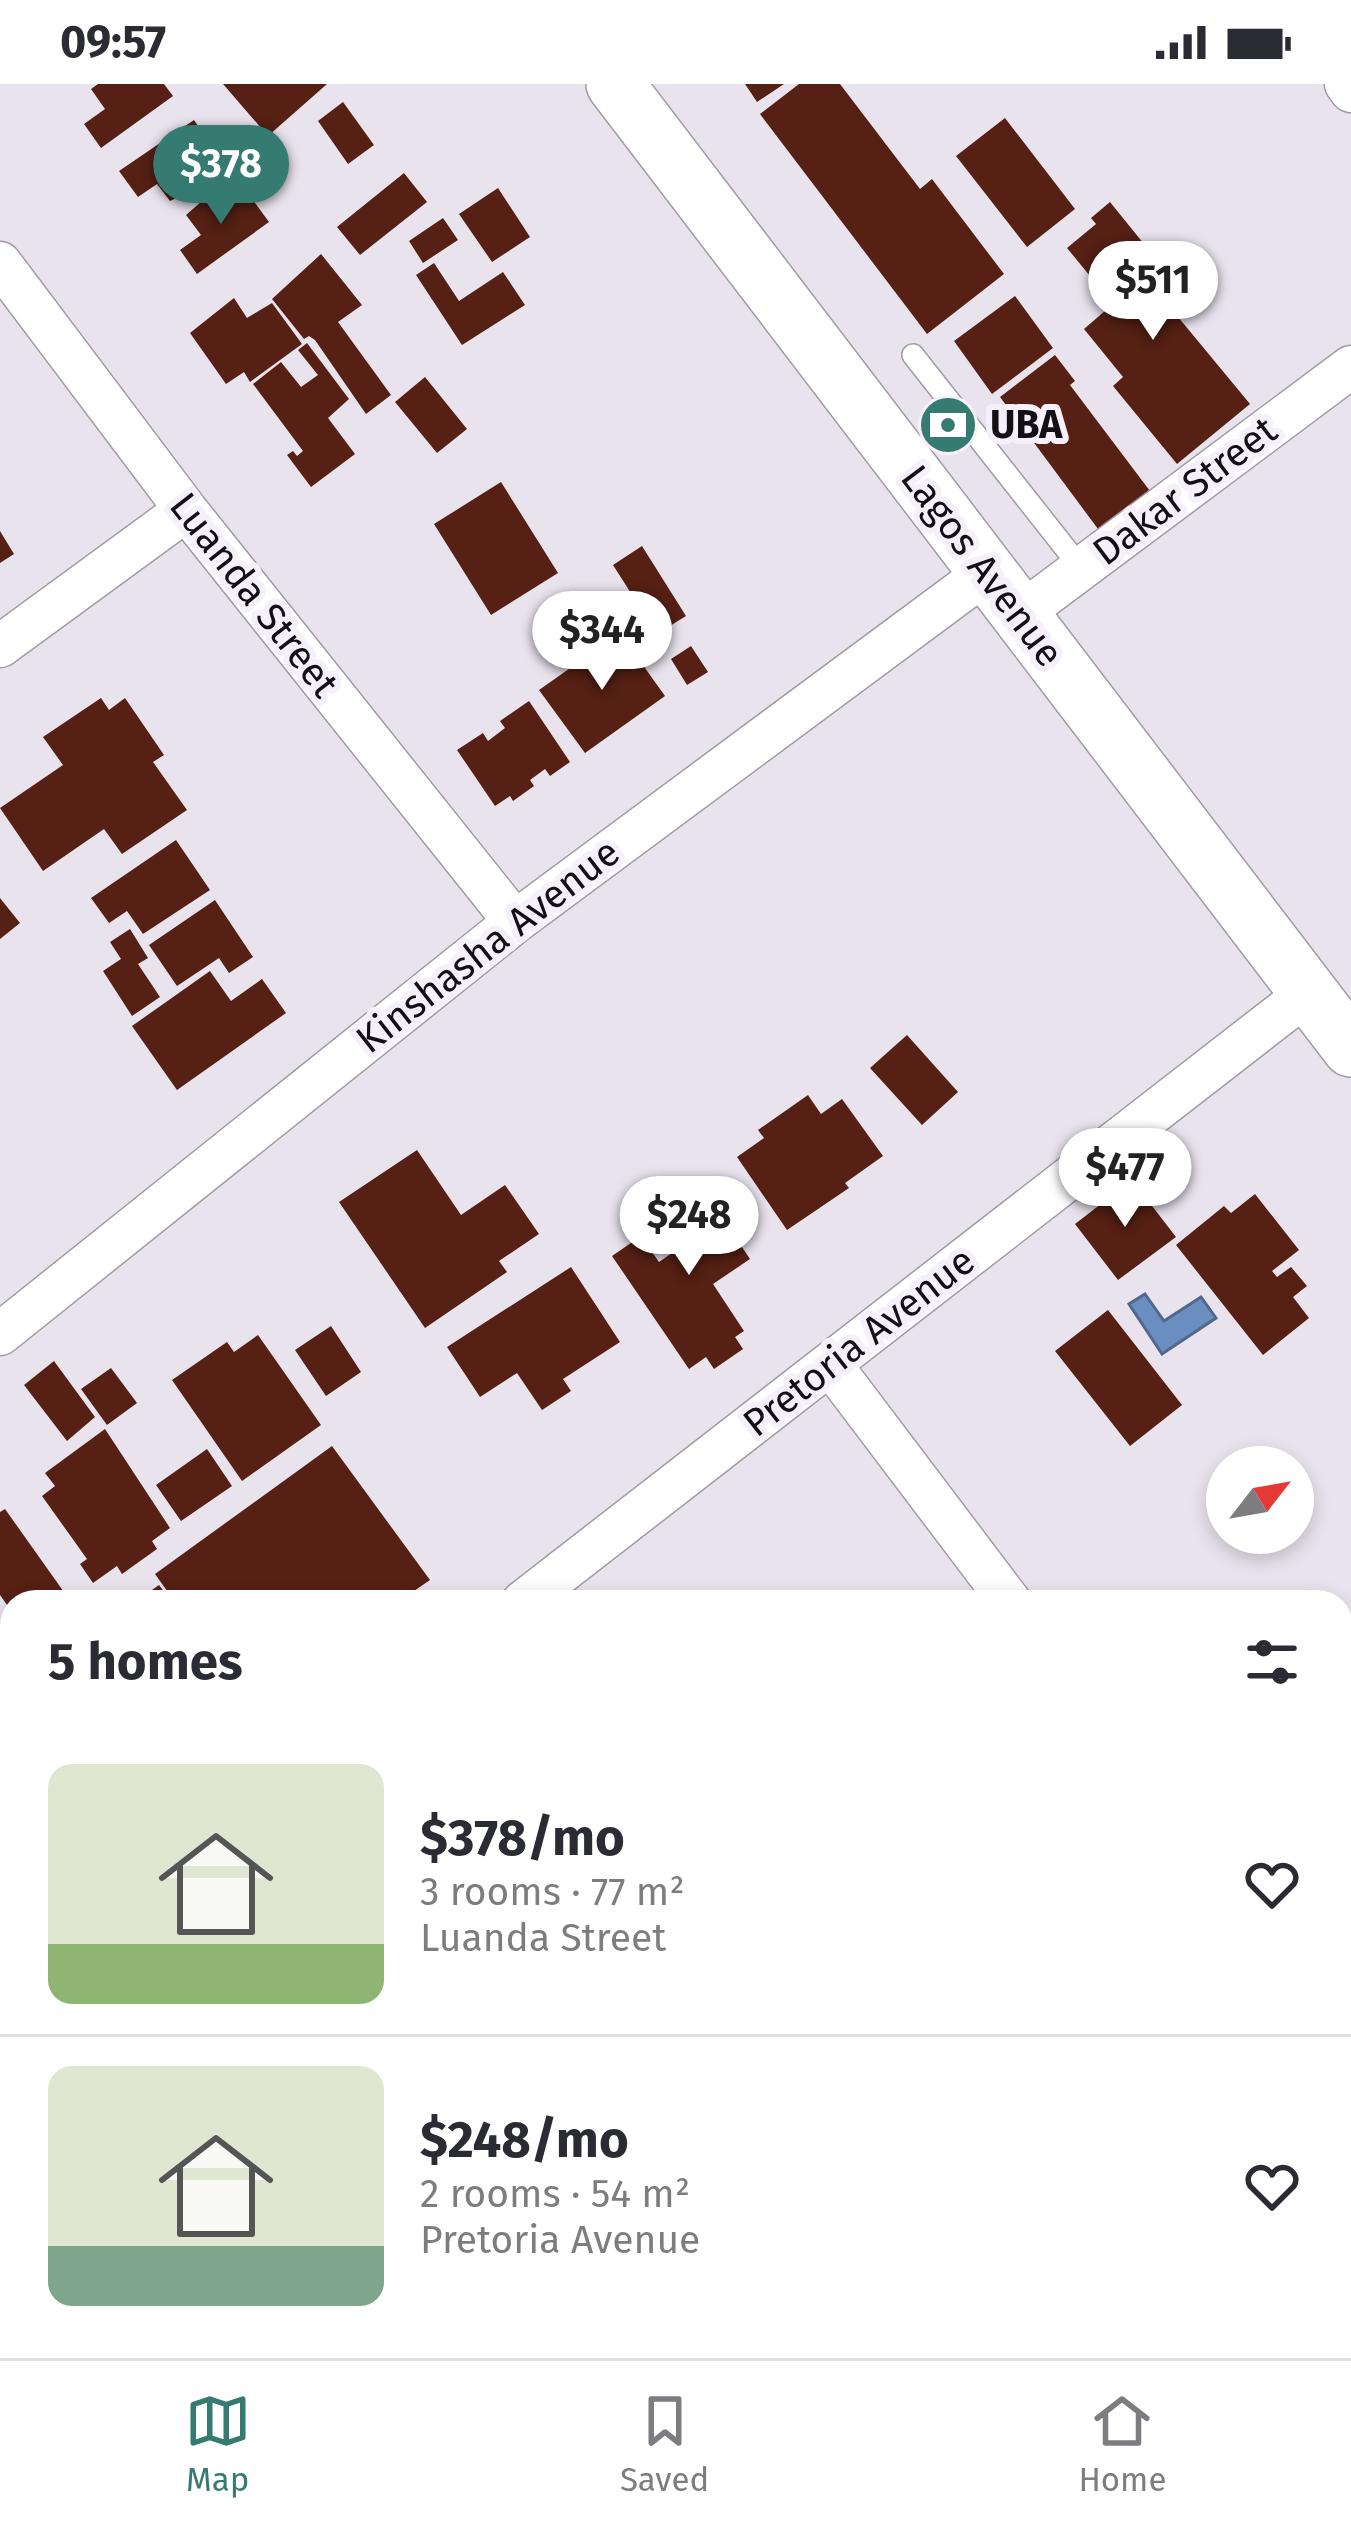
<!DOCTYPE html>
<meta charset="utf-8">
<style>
body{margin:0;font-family:"Fira Sans",sans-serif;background:#f2f2f3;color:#2b2b33;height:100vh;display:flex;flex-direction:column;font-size:45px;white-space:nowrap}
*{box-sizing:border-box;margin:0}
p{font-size:39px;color:#7c7c81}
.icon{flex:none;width:66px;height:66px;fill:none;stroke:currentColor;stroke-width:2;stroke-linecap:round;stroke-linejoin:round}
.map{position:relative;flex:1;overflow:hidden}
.sheet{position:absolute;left:0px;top:1506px;width:1353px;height:768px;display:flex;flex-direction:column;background:#fff;border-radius:36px 36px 0 0;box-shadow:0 6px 18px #0003}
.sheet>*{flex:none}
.needle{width:78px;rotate:59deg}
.buttons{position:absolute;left:1206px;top:1362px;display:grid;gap:24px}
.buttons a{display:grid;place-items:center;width:108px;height:108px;border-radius:50%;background:#fff;box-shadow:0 6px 18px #0003;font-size:60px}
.price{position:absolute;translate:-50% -102px;padding:0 27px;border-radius:42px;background:#fff;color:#222;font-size:39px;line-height:78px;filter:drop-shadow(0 3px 6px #0008)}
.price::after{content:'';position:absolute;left:50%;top:72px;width:36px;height:27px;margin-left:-18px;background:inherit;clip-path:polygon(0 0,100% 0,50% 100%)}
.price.on{background:#357b71;color:#fff}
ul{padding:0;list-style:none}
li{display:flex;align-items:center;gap:36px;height:300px;padding:0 48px}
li+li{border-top:3px solid #e1e1e2}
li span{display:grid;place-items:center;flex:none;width:336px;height:240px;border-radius:24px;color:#555}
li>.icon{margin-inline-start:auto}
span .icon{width:144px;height:144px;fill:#fffc;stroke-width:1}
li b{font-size:51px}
h2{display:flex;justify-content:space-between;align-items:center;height:144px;padding:0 48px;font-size:51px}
.status{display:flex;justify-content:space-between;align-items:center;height:84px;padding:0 60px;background:#fff;direction:ltr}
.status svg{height:33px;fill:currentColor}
.tab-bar{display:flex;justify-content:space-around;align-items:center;height:168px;border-top:3px solid #e1e1e2;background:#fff;font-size:33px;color:#7c7c81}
.tab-bar a{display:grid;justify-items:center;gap:6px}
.tab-bar .on{color:#357b71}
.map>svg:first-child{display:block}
.water{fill:#6a8ebf;stroke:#50688c;stroke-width:3}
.building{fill:#562014}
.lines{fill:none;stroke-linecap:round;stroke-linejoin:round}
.lane-casing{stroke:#a09ba4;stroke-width:24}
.street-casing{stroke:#a09ba4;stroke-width:45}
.secondary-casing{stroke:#a09ba4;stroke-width:60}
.lane{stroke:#fff;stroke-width:21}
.street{stroke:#fff;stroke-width:42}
.secondary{stroke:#fff;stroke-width:57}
.labels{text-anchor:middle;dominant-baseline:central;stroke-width:12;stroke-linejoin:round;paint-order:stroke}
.poi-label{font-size:39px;font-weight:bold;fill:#121014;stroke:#f6f0fa;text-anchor:start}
.street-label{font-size:39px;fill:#121014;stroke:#f6f0fa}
</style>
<div class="status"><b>09:57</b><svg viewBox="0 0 49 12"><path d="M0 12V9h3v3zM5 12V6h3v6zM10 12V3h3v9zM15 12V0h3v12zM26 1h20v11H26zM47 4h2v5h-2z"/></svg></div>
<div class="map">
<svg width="1351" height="2274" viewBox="0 0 1351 2274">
<rect width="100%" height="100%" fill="#e9e3ed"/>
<path class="water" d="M 1145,1210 L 1164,1237 L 1201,1213 L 1216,1234 L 1162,1270 L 1129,1220 Z"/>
<path class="building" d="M 98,0 L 164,0 L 173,12 L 101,64 L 84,40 L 105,25 L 91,5 Z
M 223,0 L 327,0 L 268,52 Z
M 745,0 L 784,0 L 757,18 Z
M 799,0 L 840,0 L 920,105 L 932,95 L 1004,190 L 927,250 L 760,30 Z
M 343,18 L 374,61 L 348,80 L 318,37 Z
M 1005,34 L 1075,125 L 1027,163 L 956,72 Z
M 194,36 L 215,67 L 197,79 L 210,98 L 170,117 L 157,100 L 138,113 L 119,87 Z
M 404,89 L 427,118 L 360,171 L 337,143 Z
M 218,103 L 227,116 L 244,104 L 269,138 L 197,190 L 180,166 L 201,151 L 186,131 Z
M 498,104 L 530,153 L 492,178 L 459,130 Z
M 1110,118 L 1161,181 L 1145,193 L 1250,320 L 1177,380 L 1113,302 L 1123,293 L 1084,245 L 1113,220 L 1067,164 L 1096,140 L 1091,134 Z
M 443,134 L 458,156 L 423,179 L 409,157 Z
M 321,170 L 362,221 L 338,238 L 391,311 L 366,330 L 315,256 L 309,252 L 304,255 L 272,215 Z
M 434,179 L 459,217 L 503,188 L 525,221 L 462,261 L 416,191 Z
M 1015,212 L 1053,264 L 992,310 L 954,257 Z
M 234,214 L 247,234 L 272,219 L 302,260 L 250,298 L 244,288 L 226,300 L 190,249 Z
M 307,259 L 349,315 L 328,334 L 355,370 L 311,403 L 287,371 L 293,367 L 297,372 L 303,367 L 253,300 L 281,278 L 301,303 L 318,291 L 298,266 Z
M 1055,271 L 1075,297 L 1070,301 L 1153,411 L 1101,449 L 1000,313 Z
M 425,293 L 467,345 L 437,369 L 395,318 Z
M 501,398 L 558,489 L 491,531 L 434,440 Z
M 0,447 L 14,470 L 0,479 Z
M 642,462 L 686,532 L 657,550 L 613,481 Z
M 620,549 L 665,612 L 585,669 L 539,606 Z
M 691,562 L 708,588 L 687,601 L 671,575 Z
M 101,614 L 109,626 L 125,614 L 164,671 L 153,678 L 187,726 L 122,770 L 104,745 L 43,787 L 0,724 L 63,681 L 43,653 Z
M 529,617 L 570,678 L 550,692 L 545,685 L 530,696 L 534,702 L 513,717 L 510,712 L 495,722 L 457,666 L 483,649 L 488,657 L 505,644 L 500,637 Z
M 176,756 L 210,806 L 143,850 L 127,827 L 109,839 L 91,814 Z
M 0,814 L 20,839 L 0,855 Z
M 215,816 L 253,873 L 229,889 L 219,874 L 177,902 L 149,861 Z
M 130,845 L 148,874 L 138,880 L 160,913 L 132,932 L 103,887 L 121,875 L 110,858 Z
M 210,887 L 231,917 L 262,895 L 286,929 L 177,1006 L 132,942 Z
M 907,951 L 958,1008 L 922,1041 L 870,984 Z
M 808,1011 L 821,1030 L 842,1015 L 883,1072 L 845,1099 L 849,1104 L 787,1146 L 737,1073 L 764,1054 L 758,1046 Z
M 417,1066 L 461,1131 L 505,1101 L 539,1150 L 499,1177 L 507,1188 L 425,1244 L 339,1118 Z
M 1132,1096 L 1176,1153 L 1118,1196 L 1075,1140 Z
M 699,1099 L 750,1175 L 713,1200 L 744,1247 L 735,1253 L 743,1265 L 714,1285 L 706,1273 L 689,1285 L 612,1172 L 641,1152 L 659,1178 L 672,1169 L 648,1134 Z
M 1255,1110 L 1299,1166 L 1272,1187 L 1277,1193 L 1291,1183 L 1307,1202 L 1293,1213 L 1309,1234 L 1263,1271 L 1176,1161 L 1224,1122 L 1231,1129 Z
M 571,1183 L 620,1258 L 563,1295 L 571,1307 L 542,1326 L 517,1289 L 480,1313 L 447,1263 Z
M 1108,1226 L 1182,1321 L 1130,1362 L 1055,1267 Z
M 331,1242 L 361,1288 L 326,1312 L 295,1266 Z
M 258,1251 L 321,1341 L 242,1397 L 172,1296 L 227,1258 L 234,1268 Z
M 54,1277 L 95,1333 L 67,1357 L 24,1301 Z
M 111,1284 L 137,1319 L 107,1341 L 81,1305 Z
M 105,1345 L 170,1444 L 152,1457 L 157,1465 L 122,1490 L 117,1482 L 93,1499 L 80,1480 L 87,1475 L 42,1412 L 55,1402 L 45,1389 Z
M 332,1362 L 430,1496 L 398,1518 L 175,1518 L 155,1490 Z
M 207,1365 L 232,1402 L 181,1437 L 156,1401 Z
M 5,1425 L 71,1518 L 12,1518 L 12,1528 L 0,1511 L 0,1428 Z
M 159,1501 L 172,1518 L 135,1518 Z
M 0,1543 L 12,1560 L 12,1577 L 0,1586 Z
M 5,1602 L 12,1613 L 12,1645 L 0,1653 L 0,1605 Z
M 9,1663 L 12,1716 L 5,1721 L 0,1715 L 0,1671 Z
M 1351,1793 L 1351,1867 L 1341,1855 L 1341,1800 Z
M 12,2118 L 12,2177 L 0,2158 L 0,2125 Z
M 504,2262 L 562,2262 L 568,2270 L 562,2274 L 512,2274 Z
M 830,2262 L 916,2262 L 899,2274 L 839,2274 Z"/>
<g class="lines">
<g class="lane-casing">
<path id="lane" d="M 913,271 L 1081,484"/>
</g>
<g class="street-casing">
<path id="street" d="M 1346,0 L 1351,7
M 0,179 L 186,426 L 515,838
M 1019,531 L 1351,283
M 0,562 L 186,426
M 0,1250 L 515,838 L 987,488
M 830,1280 L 1010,1518
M 523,1518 L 1309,908
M 0,1922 L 12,1913
M 1341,1956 L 1351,1969
M 1341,2105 L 1351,2094
M 738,2262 L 746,2274
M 1178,2274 L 1190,2262"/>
</g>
<g class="secondary-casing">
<path id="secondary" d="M 615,0 L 1351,964"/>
</g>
<use href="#lane" class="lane"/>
<use href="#street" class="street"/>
<use href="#secondary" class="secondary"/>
</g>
<defs>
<g id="bank-disc" transform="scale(3)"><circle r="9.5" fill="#357b71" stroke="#f6f0fa"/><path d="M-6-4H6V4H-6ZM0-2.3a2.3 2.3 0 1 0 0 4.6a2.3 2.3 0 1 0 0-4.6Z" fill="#fff"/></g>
</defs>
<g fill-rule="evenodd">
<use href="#bank-disc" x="948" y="341"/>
</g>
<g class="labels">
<g class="poi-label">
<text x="990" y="341">UBA</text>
</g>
<g class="street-label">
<text transform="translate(1185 407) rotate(-37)">Dakar Street</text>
<text transform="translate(982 482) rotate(53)">Lagos Avenue</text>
<text transform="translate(254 511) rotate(52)">Luanda Street</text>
<text transform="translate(488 862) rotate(-38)">Kinshasha Avenue</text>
<text transform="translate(859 1258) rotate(-38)">Pretoria Avenue</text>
</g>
</g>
</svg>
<div class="buttons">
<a><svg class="needle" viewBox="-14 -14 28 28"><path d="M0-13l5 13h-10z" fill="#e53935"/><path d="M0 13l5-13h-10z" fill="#7c7c81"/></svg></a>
</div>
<b class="price on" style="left:221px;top:143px">$378</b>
<b class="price" style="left:1153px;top:259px">$511</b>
<b class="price" style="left:602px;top:609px">$344</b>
<b class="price" style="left:1125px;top:1146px">$477</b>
<b class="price" style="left:689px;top:1194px">$248</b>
<section class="sheet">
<h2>5 homes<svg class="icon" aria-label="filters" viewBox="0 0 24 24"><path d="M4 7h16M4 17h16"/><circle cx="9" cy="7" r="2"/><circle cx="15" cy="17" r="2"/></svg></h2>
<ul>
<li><span style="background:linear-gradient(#dfe7d0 75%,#8fb573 0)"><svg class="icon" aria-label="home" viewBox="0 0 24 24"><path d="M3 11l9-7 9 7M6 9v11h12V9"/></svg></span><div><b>$378/mo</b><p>3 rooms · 77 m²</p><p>Luanda Street</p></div><svg class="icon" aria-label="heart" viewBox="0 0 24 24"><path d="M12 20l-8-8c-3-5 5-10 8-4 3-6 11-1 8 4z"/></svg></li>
<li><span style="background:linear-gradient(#dfe7d0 75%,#7fa58c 0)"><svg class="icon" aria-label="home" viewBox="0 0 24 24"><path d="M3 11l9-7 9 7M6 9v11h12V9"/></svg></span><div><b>$248/mo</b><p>2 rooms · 54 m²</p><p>Pretoria Avenue</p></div><svg class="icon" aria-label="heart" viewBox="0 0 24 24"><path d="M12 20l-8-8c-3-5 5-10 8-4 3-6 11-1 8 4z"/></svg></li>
</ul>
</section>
</div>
<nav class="tab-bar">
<a class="on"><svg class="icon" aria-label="map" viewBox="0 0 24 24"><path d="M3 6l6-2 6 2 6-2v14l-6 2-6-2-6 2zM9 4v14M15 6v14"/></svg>Map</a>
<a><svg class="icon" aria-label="saved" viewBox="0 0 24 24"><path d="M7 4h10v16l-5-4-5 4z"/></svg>Saved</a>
<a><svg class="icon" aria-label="home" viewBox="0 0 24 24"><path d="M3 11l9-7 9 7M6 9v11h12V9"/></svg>Home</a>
</nav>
